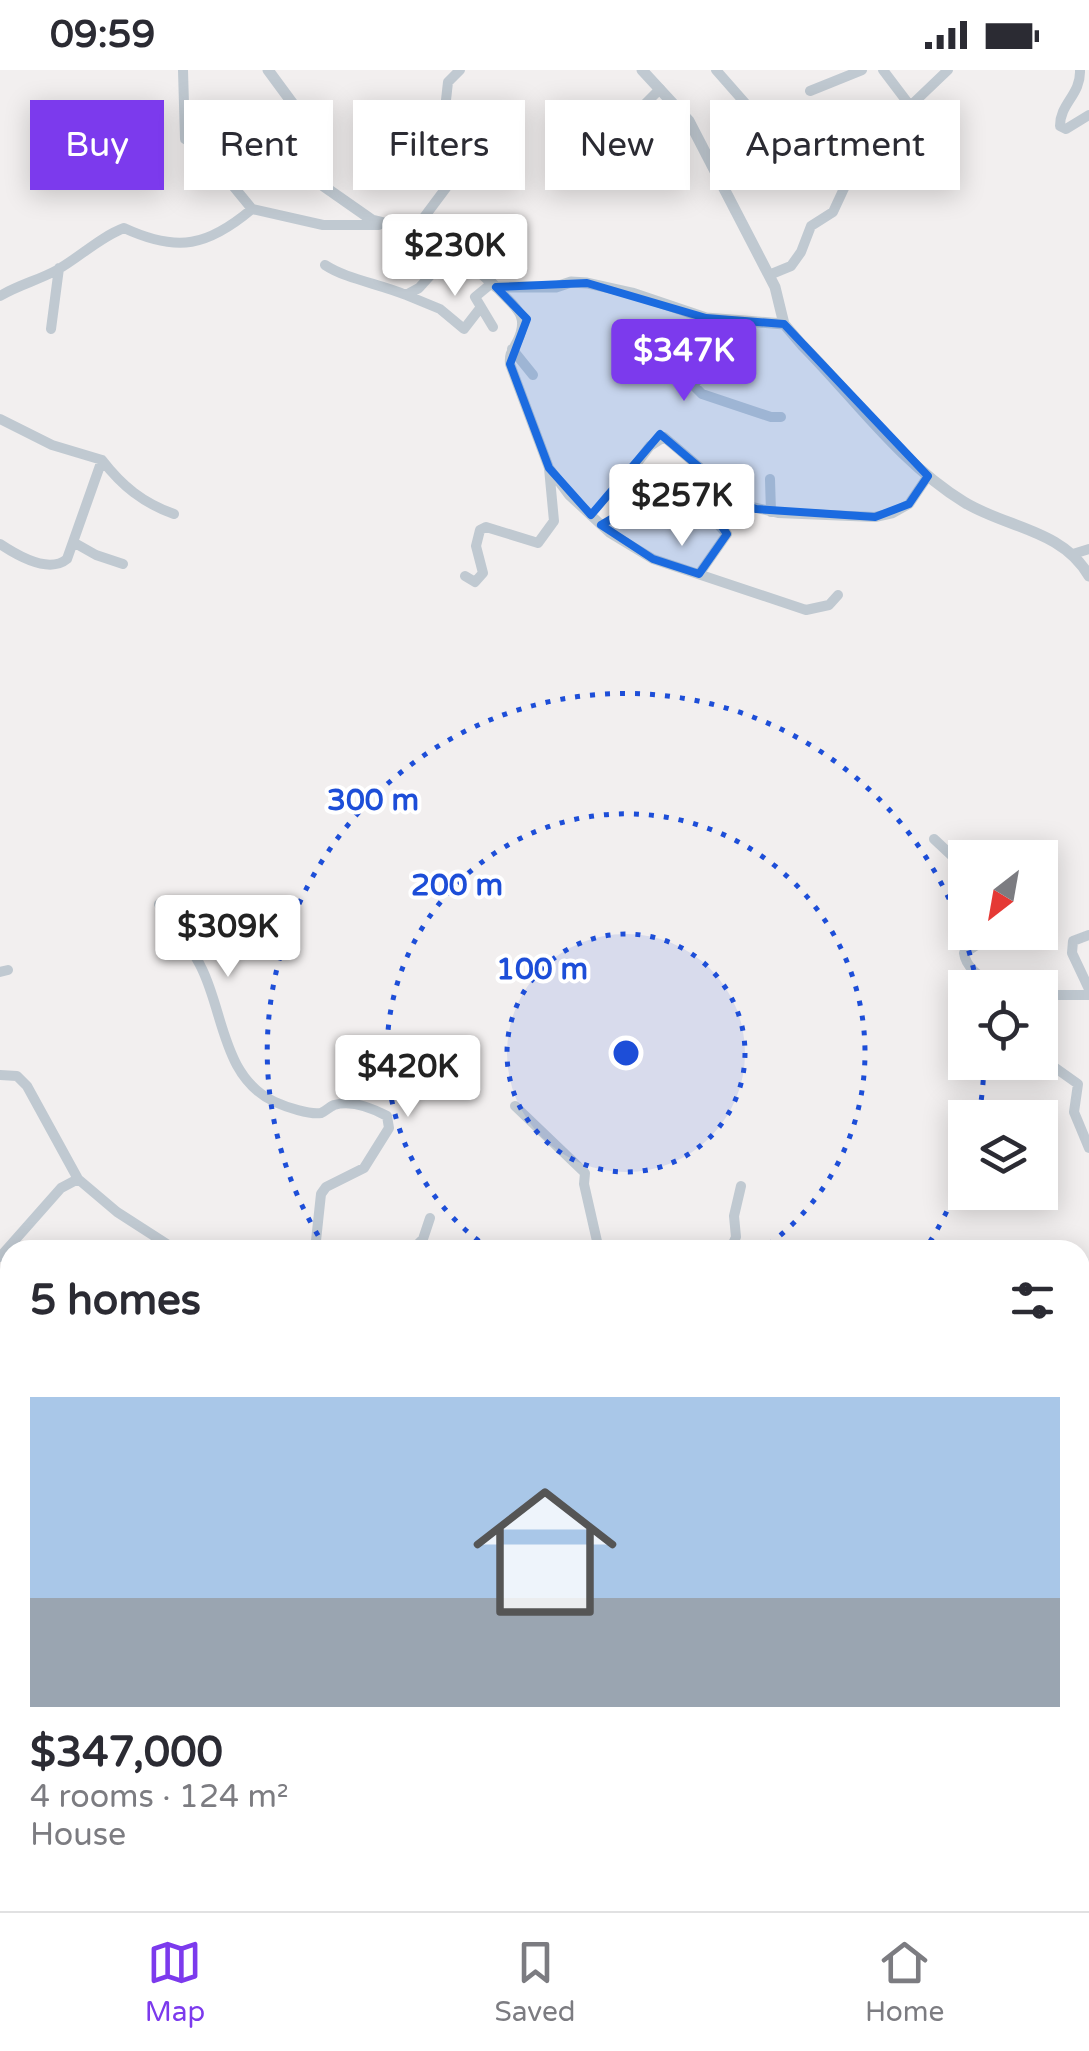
<!DOCTYPE html>
<meta charset="utf-8">
<style>
body{margin:0;font-family:"Varela Round",sans-serif;background:#f2f2f3;color:#2b2b33;height:100vh;display:flex;flex-direction:column;font-size:38px;white-space:nowrap}
*{box-sizing:border-box;margin:0}
p{font-size:32px;color:#7c7c81}
.icon{flex:none;width:55px;height:55px;fill:none;stroke:currentColor;stroke-width:2;stroke-linecap:round;stroke-linejoin:round}
.map{position:relative;flex:1;overflow:hidden}
.sheet{position:absolute;left:0px;top:1170px;width:1090px;height:672px;display:flex;flex-direction:column;background:#fff;border-radius:30px 30px 0 0;box-shadow:0 5px 25px #0003}
.sheet>*{flex:none}
.hud{position:absolute;left:30px;top:30px;width:1030px;height:90px;display:flex;gap:20px}
.needle{width:65px;rotate:211deg}
.fabs{position:absolute;left:948px;top:770px;display:grid;gap:20px}
.fabs a{display:grid;place-items:center;width:110px;height:110px;border-radius:0px;background:#fff;box-shadow:0 5px 25px #0003;font-size:50px}
.price{position:absolute;translate:-50% -85px;padding:0 22px;border-radius:10px;background:#fff;color:#222;font-size:32px;line-height:65px;filter:drop-shadow(0 2px 5px #0008)}
.price::after{content:'';position:absolute;left:50%;top:60px;width:30px;height:22px;margin-left:-15px;background:inherit;clip-path:polygon(0 0,100% 0,50% 100%)}
.price.selected{background:#7c3aed;color:#fff}
ul{padding:0;list-style:none}
li{display:grid;align-content:center;gap:20px;height:530px;padding:0 30px}
li span{display:grid;place-items:center;height:310px;border-radius:0px;color:#555}
li>.icon{margin-inline-start:auto}
span .icon{width:180px;height:180px;fill:#fffc;stroke-width:1}
li b{font-size:42px}
h2{display:flex;justify-content:space-between;align-items:center;height:120px;padding:0 30px;font-size:42px}
.pill{padding:0 35px;border-radius:0px;background:#fff;box-shadow:0 5px 25px #0003;font-size:35px;line-height:90px}
.pill.selected{background:#7c3aed;color:#fff}
.status{display:flex;justify-content:space-between;align-items:center;height:70px;padding:0 50px;background:#fff;direction:ltr}
.status svg{height:28px;fill:currentColor}
.dock{display:flex;justify-content:space-around;align-items:center;height:140px;border-top:2px solid #e1e1e2;background:#fff;font-size:28px;color:#7c7c81}
.dock a{display:grid;justify-items:center;gap:5px}
.dock .selected{color:#7c3aed}
.map>svg:first-child{display:block}
.lines{fill:none;stroke-linecap:round;stroke-linejoin:round}
.minor{stroke:#c0c9d1;stroke-width:10}
.tertiary{stroke:#c0c9d1;stroke-width:11}
.marked{fill:#1b6be0;fill-opacity:0.2;stroke:#1b6be0;stroke-width:8;stroke-linejoin:round}
.ring{fill:none;stroke:#1d4ed8;stroke-width:5;stroke-dasharray:5 10}
.centre{fill:#1d4ed8;stroke:#fff;stroke-width:5}
.ring-label{font-size:30px;text-anchor:middle;font-weight:bold;fill:#1d4ed8;stroke:#fff;stroke-width:8;stroke-linejoin:round;paint-order:stroke}
</style>
<div class="status"><b>09:59</b><svg viewBox="0 0 49 12"><path d="M0 12V9h3v3zM5 12V6h3v6zM10 12V3h3v9zM15 12V0h3v12zM26 1h20v11H26zM47 4h2v5h-2z"/></svg></div>
<div class="map">
<svg width="1089" height="1841" viewBox="0 0 1089 1841">
<rect width="100%" height="100%" fill="#f2efef"/>
<g class="lines">
<path class="minor" d="M 183,0 L 185,69 L 220,91 L 229,111 L 252,139 L 323,155 L 379,155
M 716,0 L 767,58
M 883,0 L 911,37
M 1080,0 C 1081,25 1060,33 1060,56 L 1066,59 L 1089,45
M 810,21 L 862,0
M 446,30 L 448,12 L 460,0
M 572,107 L 660,19
M 719,109 C 742,99 763,82 767,58 L 778,49
M 418,162 L 422,150 L 475,79
M 325,195 C 346,209 380,214 406,225 L 419,218 L 454,179
M 769,205 L 791,196 L 801,182 L 811,156 L 833,142 L 860,84 L 948,0
M 492,213 L 475,227 L 493,257
M 406,225 L 440,239 L 464,259 L 481,237
M 0,226 C 18,215 39,210 57,200 C 80,187 100,167 124,158 C 178,183 208,176 252,139
M 728,252 L 694,316 L 702,324 L 771,347 L 781,347
M 51,259 L 59,198
M 512,279 L 533,305
M 0,349 L 52,375 L 102,390 L 67,489 C 49,504 18,486 0,474
M 102,390 C 122,416 143,433 174,444
M 549,398 L 569,425 L 610,463 L 653,489 L 806,540 L 829,535 L 838,525
M 770,409 L 771,442
M 73,472 L 96,485 L 123,494
M 1073,484 L 1089,479
M 699,504 L 727,464 L 686,420 L 668,415 L 655,423 L 637,411 L 631,401 L 650,376 L 664,367 L 744,435 L 778,443 L 875,447 L 893,443 L 909,434 L 928,406
M 465,506 L 475,512 L 483,503 L 476,476 L 480,460 L 486,457 L 538,473 L 554,451 L 549,398 L 510,294 C 509,284 512,281 517,272 C 531,244 514,237 496,217
M 934,769 L 965,798
M 1017,788 L 1023,779 L 1032,775 L 1049,798 L 1040,814
M 159,834 C 174,855 191,875 202,899 C 224,944 223,1008 275,1032 C 286,1037 310,1045 321,1043 C 326,1041 329,1037 334,1035 C 351,1030 372,1038 387,1046 L 389,1058 L 364,1098 L 326,1117 L 321,1124 L 315,1180
M 1089,865 L 1073,871 L 1072,883 L 1089,919
M 0,902 L 8,900
M 997,918 C 985,909 966,900 964,883 L 998,862
M 1040,925 L 1089,925
M 1040,987 L 1078,1014 L 1074,1042 L 1089,1078
M 0,1005 L 17,1006 L 27,1016 L 78,1109 L 117,1142 L 176,1180
M 515,1036 L 585,1103 L 584,1114 L 599,1180
M 412,1180 L 423,1169 L 430,1148
M 730,1180 L 736,1167 L 734,1146 L 741,1116
M 0,1187 L 61,1118 L 78,1109
M 1080,1565 L 1089,1557
M 1080,1717 L 1089,1714
M 690,1832 L 693,1841
M 842,1832 L 854,1841
M 986,1832 L 986,1841
M 528,1841 L 571,1832
M 808,1841 L 815,1832
M 880,1841 L 887,1832"/>
<path class="tertiary" d="M 268,0 L 296,38 L 313,102 L 322,115 L 372,150 L 442,167 L 496,217 L 556,217 L 571,212 L 587,213 L 632,223 L 706,248 L 784,254
M 642,0 L 689,51 L 775,217 L 784,254 L 802,275 C 854,327 900,393 964,432 C 1006,458 1062,459 1089,506
M 1080,1470 L 1089,1469
M 0,1552 L 10,1552"/>
</g>
<path class="marked" d="M 587,213 L 706,248 L 784,254 L 928,406 L 909,434 L 875,447 L 756,439 L 695,418 L 727,464 L 699,504 L 653,489 L 601,455 L 699,397 L 660,364 L 591,445 L 549,398 L 510,294 L 527,249 L 496,217 Z"/>
<circle cx="626" cy="983" r="119" fill="#1d4ed8" fill-opacity=".12"/>
<g class="ring">
<circle cx="626" cy="983" r="119"/>
<path d="M491 1180A239 239 0 1 1 761 1180"/>
<path d="M984 995A358 358 0 0 1 979 1045M964 1100A358 358 0 0 1 926 1178M326 1178A358 358 0 1 1 977 915"/>
</g>
<circle cx="626" cy="983" r="15" class="centre"/>
<g class="ring-label">
<text x="373" y="740">300 m</text>
<text x="457" y="825">200 m</text>
<text x="542" y="909">100 m</text>
</g>
</svg>
<div class="fabs">
<a><svg class="needle" viewBox="-14 -14 28 28"><path d="M0-13l5 13h-10z" fill="#e53935"/><path d="M0 13l5-13h-10z" fill="#7c7c81"/></svg></a>
<a><svg class="icon" aria-label="locate" viewBox="0 0 24 24"><circle cx="12" cy="12" r="6"/><path d="M12 2v4M12 18v4M2 12h4M18 12h4"/></svg></a>
<a><svg class="icon" aria-label="layers" viewBox="0 0 24 24"><path d="M12 4l9 5-9 5-9-5zM3 14l9 5 9-5"/></svg></a>
</div>
<b class="price" style="left:455px;top:229px">$230K</b>
<b class="price selected" style="left:684px;top:334px">$347K</b>
<b class="price" style="left:682px;top:479px">$257K</b>
<b class="price" style="left:228px;top:910px">$309K</b>
<b class="price" style="left:408px;top:1050px">$420K</b>
<div class="hud">
<a class="pill selected">Buy</a>
<a class="pill">Rent</a>
<a class="pill">Filters</a>
<a class="pill">New</a>
<a class="pill">Apartment</a>
</div>
<section class="sheet">
<h2>5 homes<svg class="icon" aria-label="filters" viewBox="0 0 24 24"><path d="M4 7h16M4 17h16"/><circle cx="9" cy="7" r="2"/><circle cx="15" cy="17" r="2"/></svg></h2>
<ul>
<li><span style="background:linear-gradient(#a9c7e8 65%,#9aa5b1 0)"><svg class="icon" aria-label="home" viewBox="0 0 24 24"><path d="M3 11l9-7 9 7M6 9v11h12V9"/></svg></span><div><b>$347,000</b><p>4 rooms · 124 m²</p><p>House</p></div></li>
</ul>
</section>
</div>
<nav class="dock">
<a class="selected"><svg class="icon" aria-label="map" viewBox="0 0 24 24"><path d="M3 6l6-2 6 2 6-2v14l-6 2-6-2-6 2zM9 4v14M15 6v14"/></svg>Map</a>
<a><svg class="icon" aria-label="saved" viewBox="0 0 24 24"><path d="M7 4h10v16l-5-4-5 4z"/></svg>Saved</a>
<a><svg class="icon" aria-label="home" viewBox="0 0 24 24"><path d="M3 11l9-7 9 7M6 9v11h12V9"/></svg>Home</a>
</nav>
